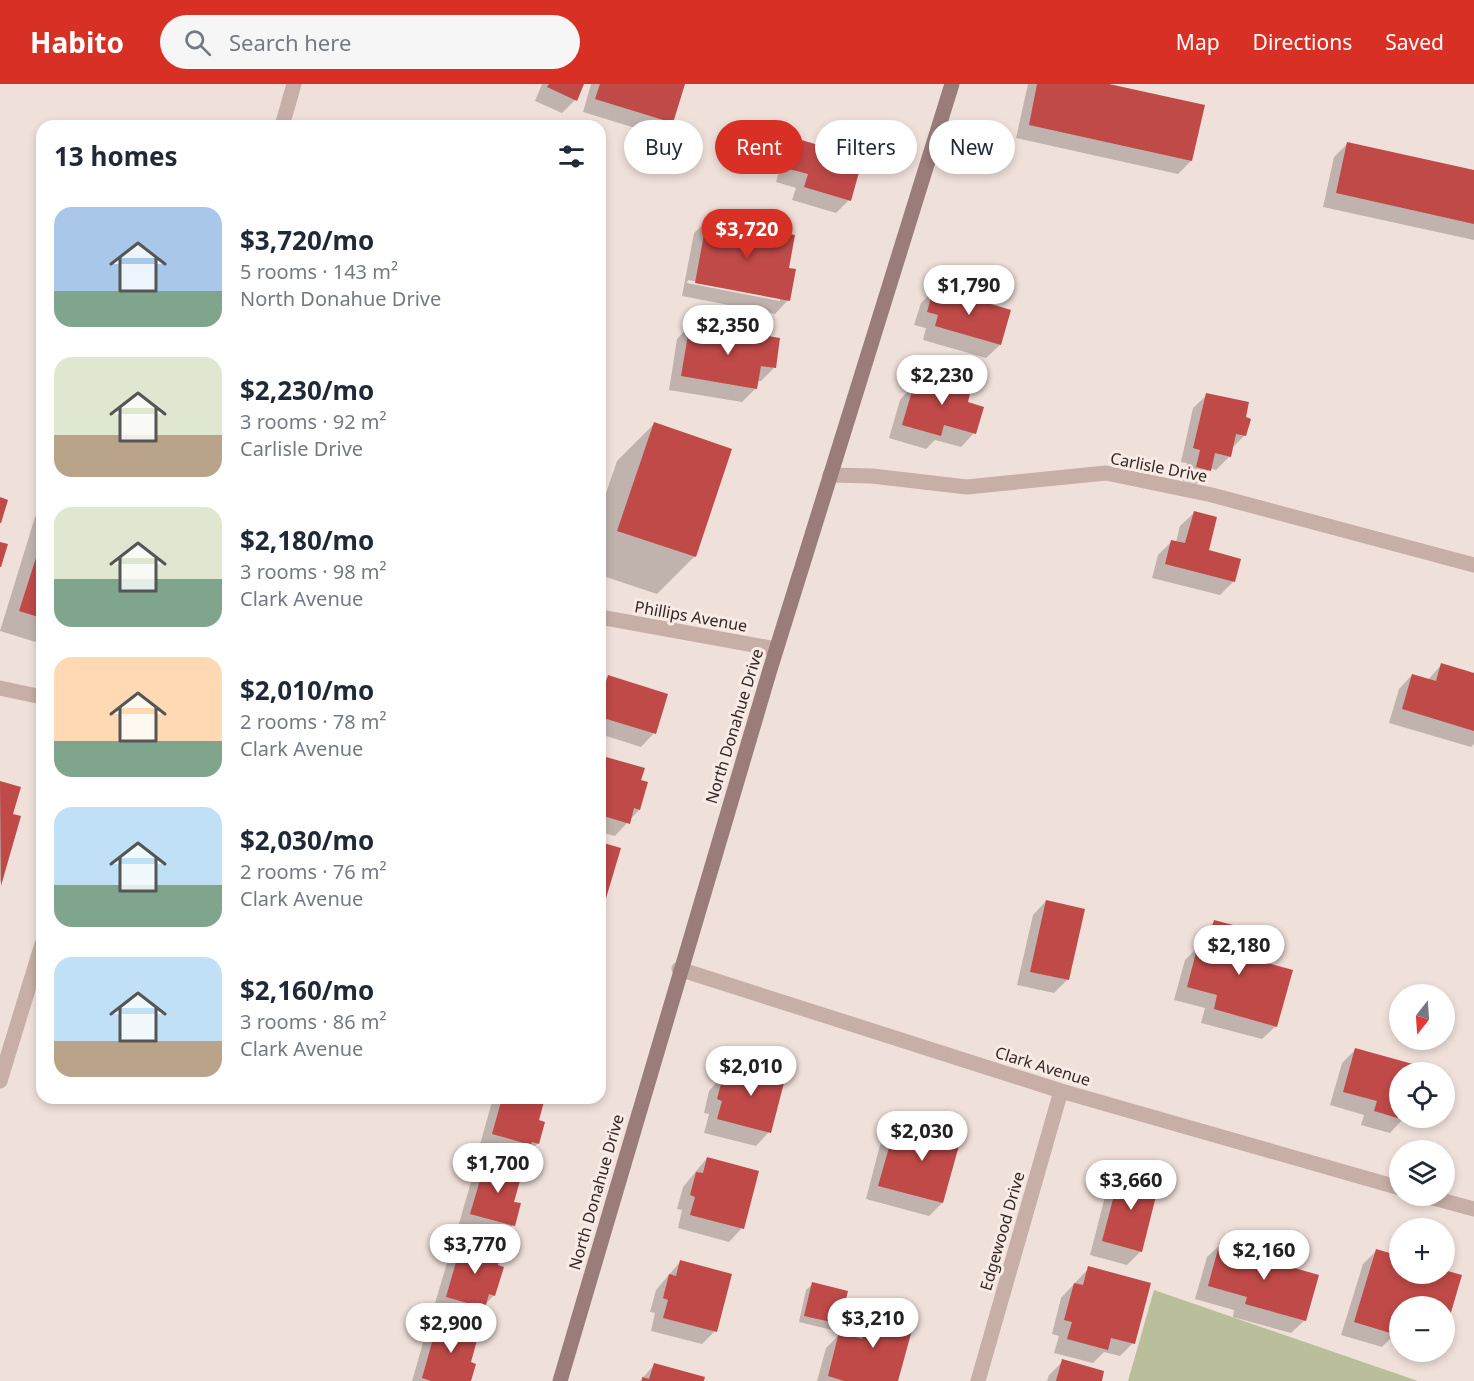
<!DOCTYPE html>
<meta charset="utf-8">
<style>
body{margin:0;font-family:"Noto Sans",sans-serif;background:#f6f6f7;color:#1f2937;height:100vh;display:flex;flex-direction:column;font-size:22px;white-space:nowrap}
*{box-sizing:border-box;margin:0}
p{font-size:20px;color:#747a83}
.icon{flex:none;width:33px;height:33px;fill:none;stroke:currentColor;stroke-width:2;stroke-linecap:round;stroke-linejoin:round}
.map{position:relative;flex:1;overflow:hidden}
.details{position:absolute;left:36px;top:36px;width:570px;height:984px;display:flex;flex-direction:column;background:#fff;border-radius:18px;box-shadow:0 3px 9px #0003}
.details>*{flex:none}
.banner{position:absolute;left:624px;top:36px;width:570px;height:54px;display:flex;gap:12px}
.needle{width:39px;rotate:197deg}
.buttons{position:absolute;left:1389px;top:900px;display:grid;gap:12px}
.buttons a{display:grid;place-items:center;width:66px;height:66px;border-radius:50%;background:#fff;box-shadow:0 3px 9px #0003;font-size:30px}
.price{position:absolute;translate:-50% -51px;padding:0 14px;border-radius:21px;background:#fff;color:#222;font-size:20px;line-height:39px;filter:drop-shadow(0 2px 3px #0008)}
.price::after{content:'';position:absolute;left:50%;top:36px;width:18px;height:14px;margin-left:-9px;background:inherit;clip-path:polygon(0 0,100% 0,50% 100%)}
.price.active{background:#d93025;color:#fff}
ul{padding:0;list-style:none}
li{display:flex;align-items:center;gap:18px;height:150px;padding:0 18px}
li span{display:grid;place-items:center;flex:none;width:168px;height:120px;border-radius:18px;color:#555}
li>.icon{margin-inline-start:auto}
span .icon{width:72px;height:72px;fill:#fffc;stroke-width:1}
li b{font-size:26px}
h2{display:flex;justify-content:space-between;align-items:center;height:72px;padding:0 18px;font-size:26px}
.tag{padding:0 21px;border-radius:27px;background:#fff;box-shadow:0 3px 9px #0003;font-size:21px;line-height:54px}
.tag.active{background:#d93025;color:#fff}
header{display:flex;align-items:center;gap:36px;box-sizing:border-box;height:84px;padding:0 30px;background:#d93025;color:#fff}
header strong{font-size:28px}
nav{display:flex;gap:33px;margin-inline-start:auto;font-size:21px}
.search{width:420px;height:54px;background:#f6f6f7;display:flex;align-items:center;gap:15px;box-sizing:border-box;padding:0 21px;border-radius:33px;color:#747a83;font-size:22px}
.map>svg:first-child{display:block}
.green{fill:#babe9b}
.shadow{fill:#0003;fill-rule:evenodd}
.building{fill:#bf4a48}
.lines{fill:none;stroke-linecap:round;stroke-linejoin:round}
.street{stroke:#c7aea6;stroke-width:15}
.secondary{stroke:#9a7c78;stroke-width:15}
.labels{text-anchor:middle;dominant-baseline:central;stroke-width:6;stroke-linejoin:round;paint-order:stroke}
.street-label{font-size:16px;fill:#332827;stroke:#f8ebe5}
</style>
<header>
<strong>Habito</strong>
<div class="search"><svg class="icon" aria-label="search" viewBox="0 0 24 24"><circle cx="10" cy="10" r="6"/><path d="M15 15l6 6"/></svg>Search here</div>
<nav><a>Map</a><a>Directions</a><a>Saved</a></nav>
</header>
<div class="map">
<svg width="1474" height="1297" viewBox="0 0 1474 1297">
<rect width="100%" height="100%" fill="#f0e0da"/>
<path class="green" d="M 1154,1206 L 1418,1297 L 1128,1297 Z"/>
<path class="shadow" d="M 542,0 L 582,0 L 575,16 L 562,29 L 535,17 Z
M 591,0 L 683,0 L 672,38 L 658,51 L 583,28 Z
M 1028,0 L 1102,0 L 1191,77 L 1178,90 L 1016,54 Z
M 798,57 L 849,116 L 836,129 L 792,116 L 796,104 L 776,98 L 784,71 Z
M 1348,59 L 1474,87 L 1474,156 L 1323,123 L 1334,73 Z
M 708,136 L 788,216 L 775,230 L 682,212 L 694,149 ZM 688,196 L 780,214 L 780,217 L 687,199 Z
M 935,205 L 1000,261 L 986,274 L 923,256 L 926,244 L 914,241 L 921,219 Z
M 690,241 L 774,284 L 761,297 L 757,297 L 756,304 L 742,318 L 669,306 L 677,255 Z
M 924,289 L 966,320 L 974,349 L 961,363 L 935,356 L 926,365 L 889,354 L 900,316 Z
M 1207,311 L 1244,335 L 1245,351 L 1232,364 L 1230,372 L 1216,386 L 1210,384 L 1196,400 L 1183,397 L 1187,379 L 1181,378 L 1193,324 Z
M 654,340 L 695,472 L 657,510 L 600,491 L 600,427 L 617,377 Z
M 42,427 L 42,560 L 0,547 L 35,433 Z
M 1194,429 L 1207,468 L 1239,476 L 1233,498 L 1220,511 L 1152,494 L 1158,471 L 1172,457 L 1176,458 L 1180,442 Z
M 1441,581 L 1474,591 L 1474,660 L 1471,663 L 1389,639 L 1399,605 L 1412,591 L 1428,596 Z
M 608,593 L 654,649 L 641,663 L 600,650 L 600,601 Z
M 606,674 L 646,699 L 639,726 L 615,752 L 600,748 L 600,680 Z
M 0,699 L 19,704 L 12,731 L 19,733 L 0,799 Z
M 1046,817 L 1083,826 L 1067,896 L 1054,909 L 1017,901 L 1033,831 Z
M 1214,838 L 1243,874 L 1276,942 L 1262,955 L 1201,939 L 1205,924 L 1174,916 L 1185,876 L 1197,864 L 1201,851 Z
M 1356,965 L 1418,983 L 1417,988 L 1400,988 L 1400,1034 L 1404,1034 L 1390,1049 L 1361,1041 L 1364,1031 L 1330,1021 L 1342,979 Z
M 734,979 L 769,1048 L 756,1062 L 704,1049 L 709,1030 L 704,1029 L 709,1007 Z
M 493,1014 L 544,1014 L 537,1038 L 538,1059 L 524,1073 L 519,1071 L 516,1074 L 479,1064 Z
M 925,1038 L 942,1119 L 929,1132 L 866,1115 L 880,1061 L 894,1048 L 911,1052 Z
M 707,1074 L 742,1144 L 729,1158 L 678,1144 L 682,1126 L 677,1125 L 683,1103 Z
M 486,1077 L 512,1119 L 513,1141 L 500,1155 L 458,1143 L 473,1091 Z
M 1121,1087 L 1141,1167 L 1127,1181 L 1090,1171 L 1108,1101 Z
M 462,1159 L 494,1211 L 470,1237 L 433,1226 L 449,1172 Z
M 1221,1160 L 1275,1180 L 1305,1236 L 1291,1249 L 1233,1233 L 1234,1226 L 1195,1215 L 1207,1173 Z
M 1376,1167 L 1400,1190 L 1444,1190 L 1447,1234 L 1444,1237 L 1444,1222 L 1400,1222 L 1400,1238 L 1395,1250 L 1382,1263 L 1341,1251 L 1363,1180 Z
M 680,1178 L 715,1247 L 702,1260 L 651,1247 L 655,1229 L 650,1228 L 656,1206 Z
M 1089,1184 L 1133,1259 L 1120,1272 L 1104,1268 L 1093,1279 L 1054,1269 L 1059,1252 L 1052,1250 L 1061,1214 Z
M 813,1200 L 846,1208 L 838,1240 L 832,1246 L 799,1238 L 806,1206 Z
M 871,1225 L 896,1297 L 817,1297 L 826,1264 L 840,1250 L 853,1254 L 857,1238 Z
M 438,1239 L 469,1279 L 470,1297 L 412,1297 L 425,1252 Z
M 1063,1277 L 1100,1297 L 1047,1297 L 1049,1291 Z
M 654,1281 L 703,1297 L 640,1297 Z"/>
<path class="building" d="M 549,0 L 584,0 L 577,17 L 547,3 Z
M 600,0 L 685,0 L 673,39 L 595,15 Z
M 1037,0 L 1109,0 L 1205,21 L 1192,77 L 1029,41 Z
M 798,55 L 863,74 L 851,117 L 804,103 L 808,90 L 789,85 Z
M 1347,58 L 1474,86 L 1474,140 L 1336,109 Z
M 707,134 L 795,151 L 789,184 L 796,185 L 790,217 L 695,199 Z
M 934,203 L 1011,226 L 1001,261 L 935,242 L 938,231 L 927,228 Z
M 690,239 L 780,254 L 776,284 L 761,282 L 757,305 L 681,292 Z
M 924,287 L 972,301 L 968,318 L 984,323 L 976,350 L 944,341 L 941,352 L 902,341 L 914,300 L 919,302 Z
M 1206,309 L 1249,318 L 1246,333 L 1251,335 L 1246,352 L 1236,350 L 1231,373 L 1215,369 L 1211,387 L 1196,383 L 1200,366 L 1193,364 Z
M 654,338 L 732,365 L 696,473 L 617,447 Z
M 0,413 L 8,416 L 1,439 L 0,439 Z
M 1194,427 L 1217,433 L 1209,466 L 1241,475 L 1235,498 L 1165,480 L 1171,456 L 1185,459 Z
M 42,455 L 42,534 L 19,527 Z
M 0,458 L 8,460 L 1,483 L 0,483 Z
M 1441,579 L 1474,589 L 1474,647 L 1402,625 L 1412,590 L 1436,597 Z
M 608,591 L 668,610 L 656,650 L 600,633 L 600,617 Z
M 606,673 L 645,684 L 641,696 L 648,698 L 640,726 L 634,724 L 630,740 L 600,731 L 600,692 Z
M 0,697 L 21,703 L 13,730 L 21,732 L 1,802 Z
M 600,758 L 621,764 L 604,821 L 600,820 Z
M 1046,816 L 1085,825 L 1069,896 L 1030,888 Z
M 1214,836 L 1252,846 L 1245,873 L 1293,886 L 1277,943 L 1214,925 L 1217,911 L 1187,903 L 1198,861 L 1206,864 Z
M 1355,964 L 1420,982 L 1418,988 L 1400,988 L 1400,1034 L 1405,1034 L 1404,1036 L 1374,1027 L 1377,1017 L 1343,1008 Z
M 734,977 L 786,991 L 771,1049 L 717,1035 L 722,1017 L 717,1015 L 723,992 L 729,993 Z
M 502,1014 L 545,1014 L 539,1036 L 545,1038 L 539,1060 L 532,1058 L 531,1061 L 492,1050 Z
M 924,1037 L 963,1047 L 943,1119 L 878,1102 L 894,1046 L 920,1053 Z
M 707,1073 L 759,1087 L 744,1145 L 690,1131 L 695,1113 L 690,1111 L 696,1088 L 703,1089 Z
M 486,1076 L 523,1086 L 514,1118 L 521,1119 L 515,1142 L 470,1130 Z
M 1121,1085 L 1160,1096 L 1142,1168 L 1102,1157 Z
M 462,1157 L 501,1168 L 498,1181 L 504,1183 L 495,1212 L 489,1210 L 485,1224 L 446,1213 Z
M 1220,1158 L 1278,1174 L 1277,1179 L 1319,1191 L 1306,1237 L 1245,1220 L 1247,1213 L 1208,1202 Z
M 1376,1165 L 1400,1172 L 1400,1190 L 1444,1190 L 1444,1186 L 1462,1191 L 1449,1235 L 1444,1234 L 1444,1222 L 1400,1222 L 1397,1251 L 1354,1238 Z
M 680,1176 L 732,1190 L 717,1248 L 663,1234 L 668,1216 L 663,1214 L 669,1190 L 676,1192 Z
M 1088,1182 L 1151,1199 L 1135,1260 L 1111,1254 L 1108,1266 L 1067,1255 L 1072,1238 L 1064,1236 L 1074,1199 L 1083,1201 Z
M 812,1198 L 848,1207 L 840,1240 L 804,1232 Z
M 870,1223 L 915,1235 L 898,1297 L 844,1297 L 828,1292 L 839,1248 L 862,1255 Z
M 438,1237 L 479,1249 L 471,1278 L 476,1280 L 471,1297 L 431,1297 L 422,1294 Z
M 1062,1275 L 1104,1287 L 1102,1297 L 1056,1297 Z
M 654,1279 L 705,1293 L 704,1297 L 642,1297 L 642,1293 L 649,1295 Z"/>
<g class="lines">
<path class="street" d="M 282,42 L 294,0
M 830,391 L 872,392 L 967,403 L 1106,389 L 1212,411 L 1474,481
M 600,533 L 776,565
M 0,604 L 42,613
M 679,885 L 1061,1007 L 1400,1104
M 0,997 L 42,860
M 1426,1112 L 1474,1125
M 978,1297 L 1061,1007"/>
<path class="secondary" d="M 560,1297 L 769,589 L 952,0"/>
</g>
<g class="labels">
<g class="street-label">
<text transform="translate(1159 383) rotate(11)">Carlisle Drive</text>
<text transform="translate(691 532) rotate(10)">Phillips Avenue</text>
<text transform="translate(734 642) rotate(-73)">North Donahue Drive</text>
<text transform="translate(1043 982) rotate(17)">Clark Avenue</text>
<text transform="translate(596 1108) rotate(-74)">North Donahue Drive</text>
<text transform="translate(1002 1147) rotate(-74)">Edgewood Drive</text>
</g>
</g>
</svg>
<div class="buttons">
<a><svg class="needle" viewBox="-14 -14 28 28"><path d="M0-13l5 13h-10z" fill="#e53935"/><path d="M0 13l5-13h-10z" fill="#747a83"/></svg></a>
<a><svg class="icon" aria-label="locate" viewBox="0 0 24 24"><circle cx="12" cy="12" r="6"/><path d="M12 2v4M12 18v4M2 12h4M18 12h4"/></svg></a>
<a><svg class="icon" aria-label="layers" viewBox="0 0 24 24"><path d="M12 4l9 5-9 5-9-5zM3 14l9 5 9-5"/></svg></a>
<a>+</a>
<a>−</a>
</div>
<b class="price active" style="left:747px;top:176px">$3,720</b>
<b class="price" style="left:969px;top:232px">$1,790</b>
<b class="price" style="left:728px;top:272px">$2,350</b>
<b class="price" style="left:942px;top:322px">$2,230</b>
<b class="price" style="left:1239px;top:892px">$2,180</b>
<b class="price" style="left:751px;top:1013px">$2,010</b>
<b class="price" style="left:922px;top:1078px">$2,030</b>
<b class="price" style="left:498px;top:1110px">$1,700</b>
<b class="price" style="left:1131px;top:1127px">$3,660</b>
<b class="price" style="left:475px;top:1191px">$3,770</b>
<b class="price" style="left:1264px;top:1197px">$2,160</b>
<b class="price" style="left:873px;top:1265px">$3,210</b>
<b class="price" style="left:451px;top:1270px">$2,900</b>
<div class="banner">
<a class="tag">Buy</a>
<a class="tag active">Rent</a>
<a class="tag">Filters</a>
<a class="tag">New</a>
</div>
<section class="details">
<h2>13 homes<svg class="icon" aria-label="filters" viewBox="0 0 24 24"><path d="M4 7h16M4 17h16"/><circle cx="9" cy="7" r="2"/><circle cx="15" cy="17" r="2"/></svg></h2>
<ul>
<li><span style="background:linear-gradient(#a9c7e8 70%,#7fa58c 0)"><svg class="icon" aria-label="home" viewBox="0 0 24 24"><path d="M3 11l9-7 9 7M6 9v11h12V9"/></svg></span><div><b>$3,720/mo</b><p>5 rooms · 143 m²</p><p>North Donahue Drive</p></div></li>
<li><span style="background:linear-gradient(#dfe7d0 65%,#b9a48a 0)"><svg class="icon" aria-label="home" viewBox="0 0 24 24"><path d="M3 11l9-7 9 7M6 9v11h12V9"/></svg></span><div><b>$2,230/mo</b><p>3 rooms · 92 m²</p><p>Carlisle Drive</p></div></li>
<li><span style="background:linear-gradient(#dfe7d0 60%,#7fa58c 0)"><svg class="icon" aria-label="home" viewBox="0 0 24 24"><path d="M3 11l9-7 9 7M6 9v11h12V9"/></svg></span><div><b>$2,180/mo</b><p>3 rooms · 98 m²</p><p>Clark Avenue</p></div></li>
<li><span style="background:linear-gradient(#ffd9b3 70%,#7fa58c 0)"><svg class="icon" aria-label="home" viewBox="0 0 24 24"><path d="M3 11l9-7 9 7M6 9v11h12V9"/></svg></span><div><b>$2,010/mo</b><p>2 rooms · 78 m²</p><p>Clark Avenue</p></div></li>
<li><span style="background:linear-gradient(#bfe0f5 65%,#7fa58c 0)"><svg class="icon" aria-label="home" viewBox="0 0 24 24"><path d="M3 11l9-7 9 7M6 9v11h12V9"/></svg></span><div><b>$2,030/mo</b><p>2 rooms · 76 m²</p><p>Clark Avenue</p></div></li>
<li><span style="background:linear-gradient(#bfe0f5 70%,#b9a48a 0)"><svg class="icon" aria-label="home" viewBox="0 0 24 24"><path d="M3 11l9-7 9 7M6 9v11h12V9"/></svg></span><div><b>$2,160/mo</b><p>3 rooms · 86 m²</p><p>Clark Avenue</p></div></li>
</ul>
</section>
</div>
